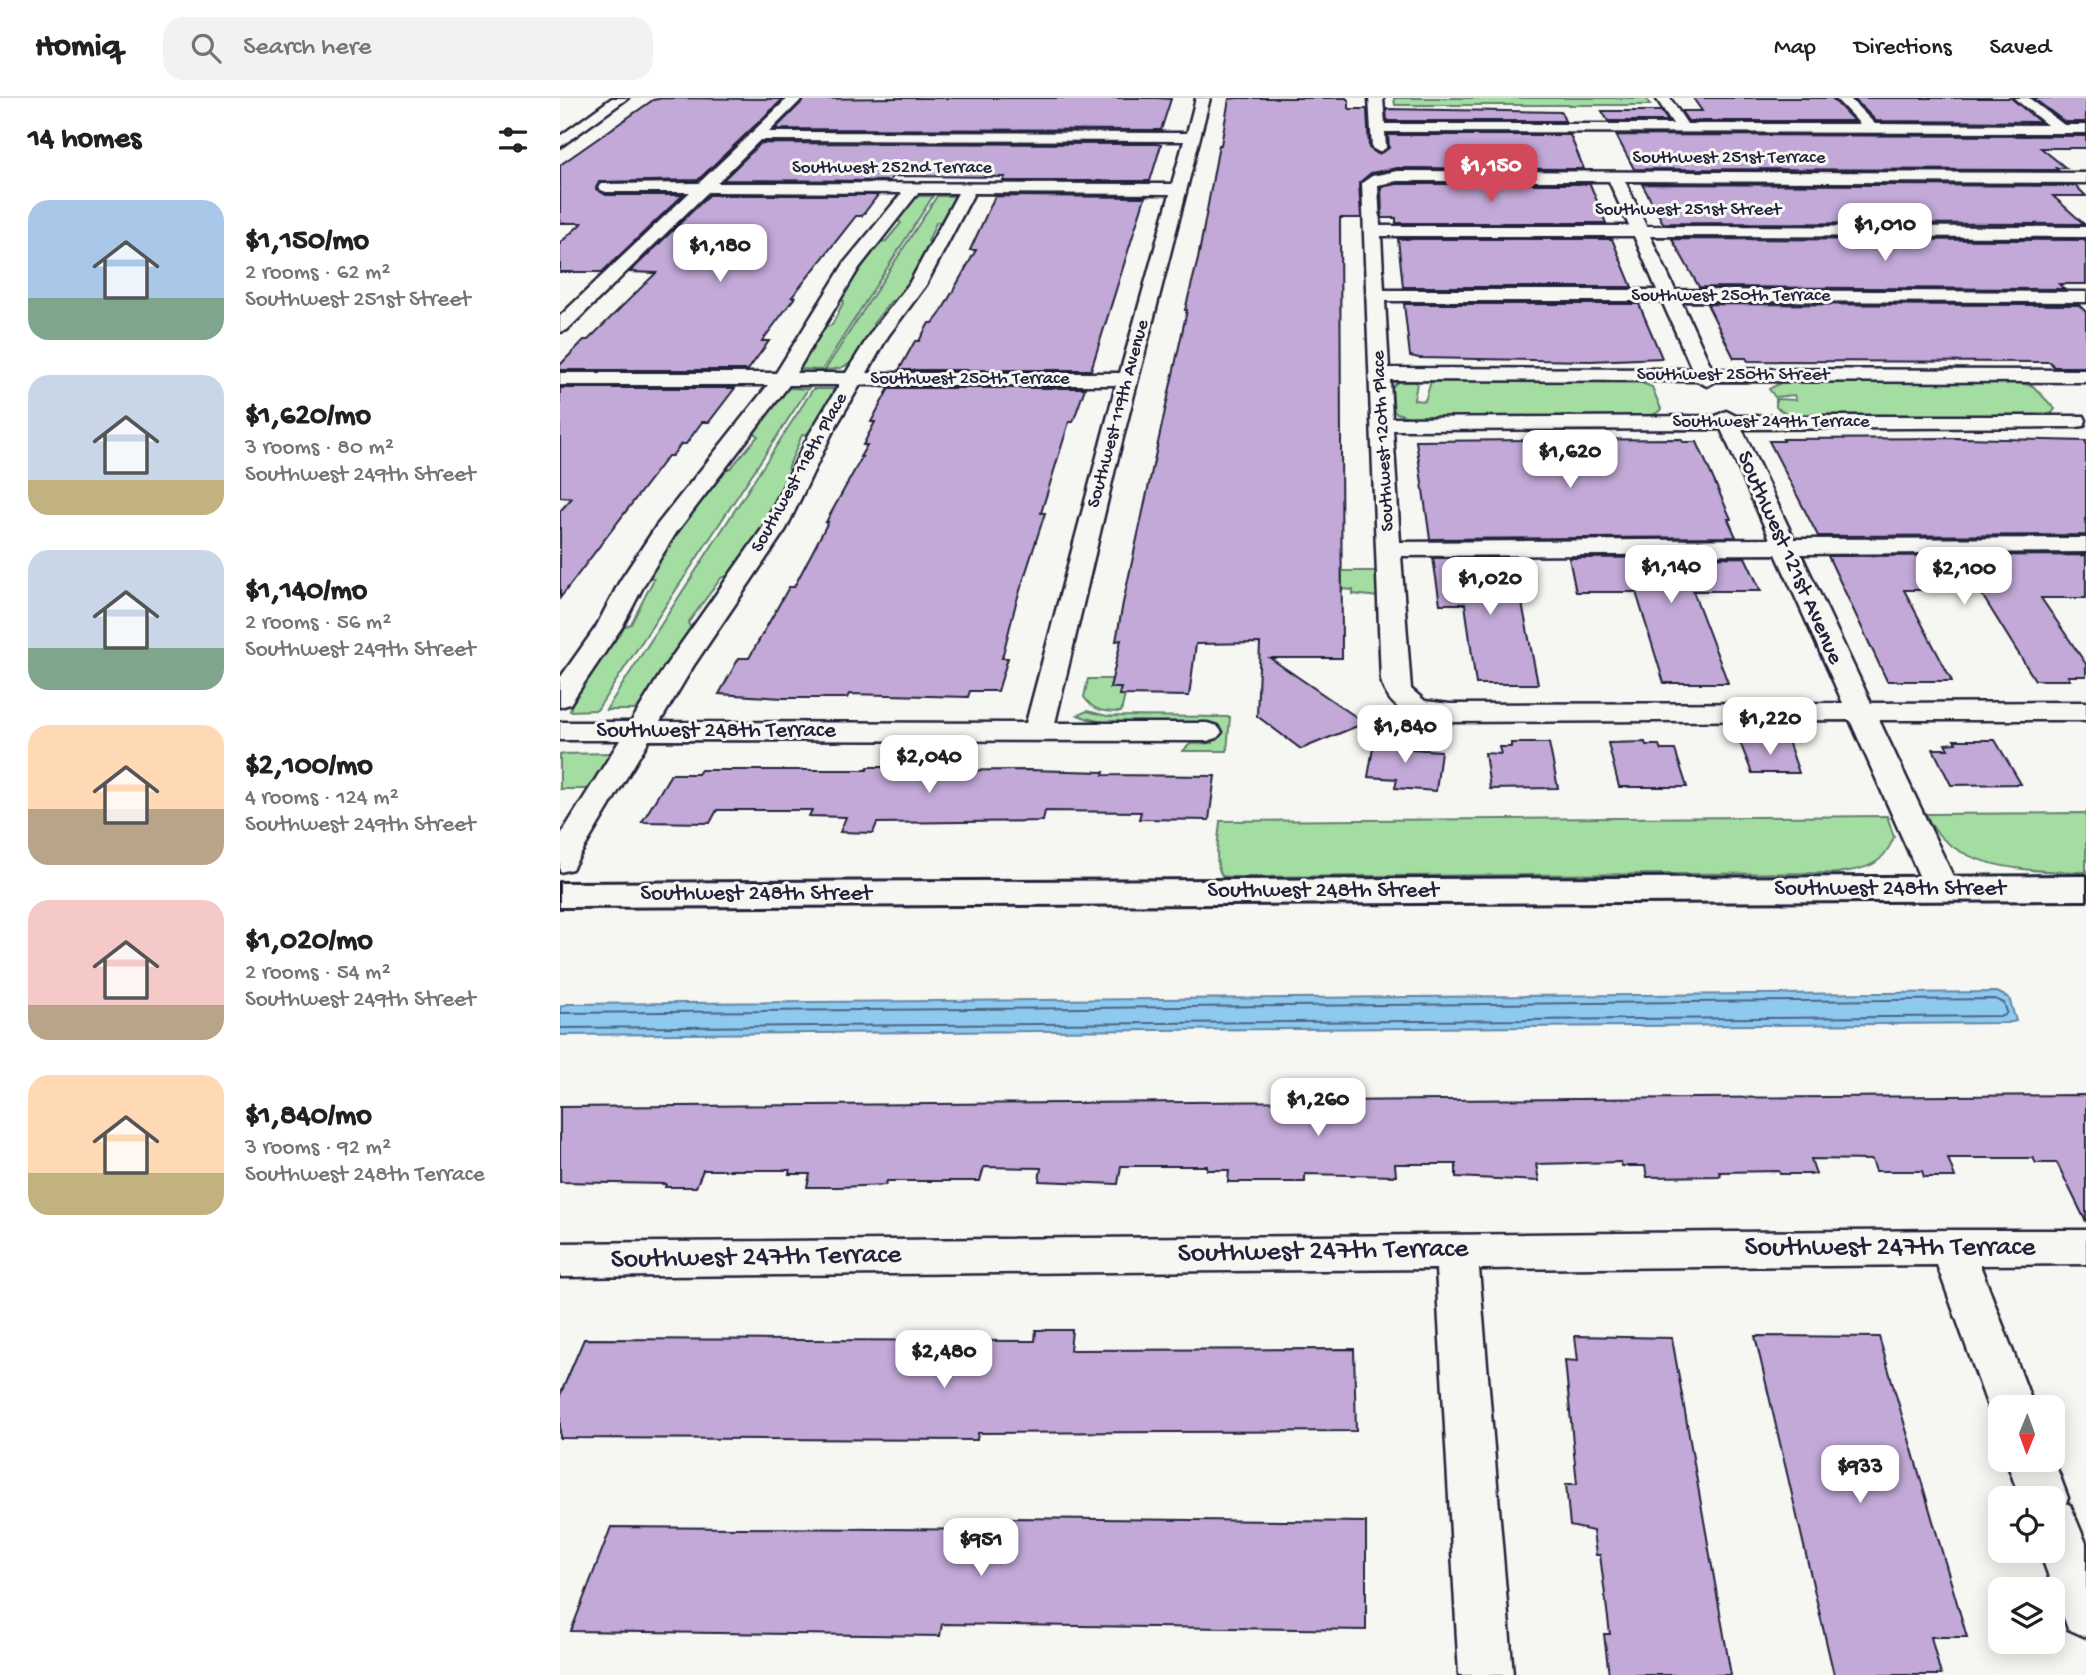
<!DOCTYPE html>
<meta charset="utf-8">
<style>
body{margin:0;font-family:"Gochi Hand",sans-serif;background:#f2f2f2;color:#202124;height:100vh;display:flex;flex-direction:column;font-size:26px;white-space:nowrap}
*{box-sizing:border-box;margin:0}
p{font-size:23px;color:#757577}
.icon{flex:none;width:38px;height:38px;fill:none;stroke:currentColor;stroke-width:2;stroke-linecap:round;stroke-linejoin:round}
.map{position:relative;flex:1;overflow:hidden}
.sheet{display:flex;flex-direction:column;background:#fff;width:560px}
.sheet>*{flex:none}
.needle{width:46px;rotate:181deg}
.fabs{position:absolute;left:1428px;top:1297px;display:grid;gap:14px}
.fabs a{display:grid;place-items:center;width:77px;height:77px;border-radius:14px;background:#fff;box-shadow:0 4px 18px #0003;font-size:35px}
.price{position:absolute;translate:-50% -60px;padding:0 16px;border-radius:14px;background:#fff;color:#222;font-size:23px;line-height:46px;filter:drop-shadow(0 2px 4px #0008)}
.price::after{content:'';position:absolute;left:50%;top:42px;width:21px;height:16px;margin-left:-10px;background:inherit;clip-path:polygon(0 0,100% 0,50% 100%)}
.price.current{background:#d1495b;color:#fff}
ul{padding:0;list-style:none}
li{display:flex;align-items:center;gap:21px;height:175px;padding:0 28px}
li span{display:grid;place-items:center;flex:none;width:196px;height:140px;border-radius:21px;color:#555}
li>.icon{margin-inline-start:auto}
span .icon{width:84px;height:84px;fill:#fffc;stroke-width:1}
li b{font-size:30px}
h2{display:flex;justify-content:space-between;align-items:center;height:84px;padding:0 28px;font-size:30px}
header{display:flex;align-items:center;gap:42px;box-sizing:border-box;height:98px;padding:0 35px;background:#fff;border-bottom:2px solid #e0e0e0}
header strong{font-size:33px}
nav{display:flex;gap:38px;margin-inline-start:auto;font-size:24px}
.search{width:490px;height:63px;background:#f2f2f2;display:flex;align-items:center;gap:18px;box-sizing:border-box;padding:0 24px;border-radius:21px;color:#757577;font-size:26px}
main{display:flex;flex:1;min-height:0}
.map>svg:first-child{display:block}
.green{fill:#a3dda2;stroke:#62806e;stroke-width:2}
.water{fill:#8ec9ee;stroke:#6386a6;stroke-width:2}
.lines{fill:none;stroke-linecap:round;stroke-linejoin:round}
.shore{stroke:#4d6583;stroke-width:2}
.building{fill:#c2a9d8;stroke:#22223b;stroke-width:2}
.minor-casing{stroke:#22223b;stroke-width:5}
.tertiary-casing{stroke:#22223b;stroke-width:6}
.minor{fill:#f6f6f2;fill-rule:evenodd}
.tertiary{fill:#f6f6f2;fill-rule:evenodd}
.labels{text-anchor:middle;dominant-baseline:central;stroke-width:6;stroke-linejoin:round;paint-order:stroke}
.far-street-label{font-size:19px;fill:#22223b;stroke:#f6f6f2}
.street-label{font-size:23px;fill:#22223b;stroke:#f6f6f2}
.near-street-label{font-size:28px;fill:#22223b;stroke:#f6f6f2}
</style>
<header>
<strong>Homiq</strong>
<div class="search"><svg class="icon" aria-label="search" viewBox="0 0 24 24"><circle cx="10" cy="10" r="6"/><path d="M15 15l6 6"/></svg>Search here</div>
<nav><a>Map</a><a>Directions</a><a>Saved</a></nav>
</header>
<main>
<section class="sheet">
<h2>14 homes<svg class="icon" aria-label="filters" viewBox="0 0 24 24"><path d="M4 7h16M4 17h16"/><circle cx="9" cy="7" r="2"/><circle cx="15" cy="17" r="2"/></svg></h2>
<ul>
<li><span style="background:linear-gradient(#a9c7e8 70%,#7fa58c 0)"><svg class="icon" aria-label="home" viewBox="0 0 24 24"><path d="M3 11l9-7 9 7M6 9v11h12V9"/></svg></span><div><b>$1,150/mo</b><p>2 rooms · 62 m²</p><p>Southwest 251st Street</p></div></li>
<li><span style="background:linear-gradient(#c9d6e8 75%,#c2b280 0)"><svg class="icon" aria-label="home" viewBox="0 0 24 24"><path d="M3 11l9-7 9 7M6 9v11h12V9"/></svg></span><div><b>$1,620/mo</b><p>3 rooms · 80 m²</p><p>Southwest 249th Street</p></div></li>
<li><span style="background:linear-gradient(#c9d6e8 70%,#7fa58c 0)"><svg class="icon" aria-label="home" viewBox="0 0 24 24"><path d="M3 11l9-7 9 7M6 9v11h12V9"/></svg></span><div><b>$1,140/mo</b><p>2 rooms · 56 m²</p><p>Southwest 249th Street</p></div></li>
<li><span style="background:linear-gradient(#ffd9b3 60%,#b9a48a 0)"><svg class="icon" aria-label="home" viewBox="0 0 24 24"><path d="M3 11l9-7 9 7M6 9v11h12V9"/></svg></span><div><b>$2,100/mo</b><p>4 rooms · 124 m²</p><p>Southwest 249th Street</p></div></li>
<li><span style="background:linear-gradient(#f6c9c9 75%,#b9a48a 0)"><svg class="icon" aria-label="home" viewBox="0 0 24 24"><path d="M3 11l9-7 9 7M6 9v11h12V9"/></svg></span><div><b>$1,020/mo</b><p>2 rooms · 54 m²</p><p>Southwest 249th Street</p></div></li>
<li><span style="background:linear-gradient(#ffd9b3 70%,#c2b280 0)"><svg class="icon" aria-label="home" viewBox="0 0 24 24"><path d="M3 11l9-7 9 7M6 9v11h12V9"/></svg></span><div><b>$1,840/mo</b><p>3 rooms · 92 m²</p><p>Southwest 248th Terrace</p></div></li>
</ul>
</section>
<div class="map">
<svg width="1526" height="1577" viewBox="0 0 1526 1577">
<rect width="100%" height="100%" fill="#f6f6f2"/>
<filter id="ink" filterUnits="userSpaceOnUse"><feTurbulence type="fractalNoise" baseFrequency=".0143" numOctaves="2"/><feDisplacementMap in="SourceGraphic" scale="14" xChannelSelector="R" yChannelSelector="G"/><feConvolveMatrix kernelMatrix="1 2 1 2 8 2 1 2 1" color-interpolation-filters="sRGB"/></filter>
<g filter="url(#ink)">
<path class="green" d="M 834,0 L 1086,0 L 1090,7 L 835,7 Z
M 359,98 L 373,98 L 262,272 L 241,271 L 240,267 L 266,229 L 272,227 L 284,203 L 279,201 L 319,145 L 326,143 L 341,125 L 338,123 L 353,101 Z
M 377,98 L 394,98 L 395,100 L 381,123 L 376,125 L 368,143 L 372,145 L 339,202 L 331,203 L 313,226 L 316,229 C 300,253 297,272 265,272 Z
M 878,280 L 1074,282 L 1092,289 L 1101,311 C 1091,326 1032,321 1013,321 L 1012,317 L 1002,317 L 1002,321 L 851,320 L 834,314 L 832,290 C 838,280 848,280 857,285 L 854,302 L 865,303 L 871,283 Z
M 1226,282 L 1452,283 L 1473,288 L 1495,311 L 1492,315 L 1478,318 L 1241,319 L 1225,315 L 1216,309 L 1216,301 L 1236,302 L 1234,297 L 1215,299 L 1209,291 Z
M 228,290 L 248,291 L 37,612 L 10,613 L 13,602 L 61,530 L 71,526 L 94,481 L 88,478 L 161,373 L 171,370 L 198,338 L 194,334 Z
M 253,291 L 273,291 L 274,296 L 252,334 L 242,337 L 228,370 L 233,373 L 195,441 L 170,477 L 161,480 L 128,525 L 131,530 L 82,605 L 74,612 L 46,612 Z
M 782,473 L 817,473 L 819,499 L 793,496 L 793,492 L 782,491 Z
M 528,581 L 552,581 L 550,589 L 561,590 L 559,597 L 565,597 L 561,614 C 545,614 534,614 524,599 Z
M 527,613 L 547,618 L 670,619 L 667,653 L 623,653 L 630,646 L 653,645 L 655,626 C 615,625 554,633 518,617 Z
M 52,655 L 31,691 L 0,691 L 0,656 Z
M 1526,715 L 1526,774 C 1476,774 1388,773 1366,716 Z
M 1327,718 L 1334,739 C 1322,769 1307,770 1277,775 L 670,779 L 662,778 C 653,763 659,740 660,723 Z"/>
<path class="water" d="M 1437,894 L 1449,900 L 1456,923 L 1447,925 L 0,937 L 0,909 L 7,906 Z"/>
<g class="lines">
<path class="shore" d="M 0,915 L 1435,901 L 1444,905 L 1447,914 L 1444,918 L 0,930"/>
</g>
<path class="building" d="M 103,0 L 223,1 L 138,82 L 39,84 L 36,91 L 46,97 L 123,97 L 42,174 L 0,174 L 0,145 L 22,125 L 0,125 L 0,67 L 93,2 Z
M 338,0 L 597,0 L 611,1 L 601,32 L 215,31 L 245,1 Z
M 677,0 L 786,0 L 789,3 L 789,11 L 807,11 L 809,50 L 818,56 L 829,50 L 828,37 L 1010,37 L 1024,71 L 837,70 L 811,75 L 799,85 L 801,120 L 780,120 L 782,560 L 710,560 L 805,625 L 741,651 L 697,618 L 700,545 L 636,546 L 629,598 L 559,597 L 561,590 L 550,590 L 561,542 L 556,543 L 563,505 L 627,212 L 625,212 L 638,161 L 659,47 L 661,47 L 669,1 Z
M 1133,0 L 1272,0 L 1294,23 L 1128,23 L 1121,13 L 1142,13 Z
M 1293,0 L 1451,0 L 1480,24 L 1316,23 Z
M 1473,0 L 1526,0 L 1526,24 L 1505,24 Z
M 826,11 L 1001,14 L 1005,23 L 827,23 Z
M 1042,13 L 1101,13 L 1108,23 L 1048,23 Z
M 1056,37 L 1526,38 L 1526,50 L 1481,50 L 1506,70 L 1496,70 L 1498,72 L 1074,71 Z
M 201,45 L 596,46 L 601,47 L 590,83 L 443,83 L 445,79 L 333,78 L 329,83 L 163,82 Z
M 837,86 L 1030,86 L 1046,125 L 836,125 L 836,120 L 822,120 L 821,89 Z
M 1082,86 L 1516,88 L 1526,98 L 1493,98 L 1524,126 L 1103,125 Z
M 149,97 L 318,97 L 302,118 L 296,118 L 232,199 L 235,199 L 202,243 L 209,243 L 188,272 L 0,272 L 0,267 L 24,242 L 28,242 L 96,175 L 70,174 Z
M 435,98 L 585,99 L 531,272 L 339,272 L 355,243 L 359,243 L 369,225 L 373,225 L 380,216 L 416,152 L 410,152 Z
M 838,141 L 1052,141 L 1072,189 L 843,189 Z
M 1112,141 L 1526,142 L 1526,186 L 1499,186 L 1504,191 L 1139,189 Z
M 844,206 L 1079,206 L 1102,260 L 1030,263 L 859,260 L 850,258 Z
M 1147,206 L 1519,207 L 1526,214 L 1526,269 L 1494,269 L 1490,264 L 1188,263 L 1186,260 L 1174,260 Z
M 0,290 L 175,290 L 149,324 L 142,324 L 126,346 L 121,346 L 112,358 L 108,358 L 0,500 L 0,413 L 12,400 L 0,399 Z
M 329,290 L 525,290 L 513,324 L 509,324 L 481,415 L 485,415 L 456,505 L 442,560 L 448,560 L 438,593 L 410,593 L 408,599 L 289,596 L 287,600 L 223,600 L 159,596 L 179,560 L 189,560 L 229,489 L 234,489 L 268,424 L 266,424 L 302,359 L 300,359 L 307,347 L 303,347 L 315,324 L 311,324 Z
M 1405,340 L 1526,343 L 1526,437 L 1258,438 L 1209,343 L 1224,343 L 1223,341 Z
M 1121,341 L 1123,344 L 1137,344 L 1171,421 L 1168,421 L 1176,439 L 870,441 L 856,343 Z
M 1526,457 L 1526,500 L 1481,500 L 1526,566 L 1526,578 L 1508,578 L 1510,582 L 1475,582 L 1419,492 L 1344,492 L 1392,583 L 1327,583 L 1268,458 Z
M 1185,459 L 1201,493 L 1133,493 L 1168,585 L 1104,585 L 1076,494 L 1016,494 L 1009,460 Z
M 873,460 L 953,460 L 978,586 L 916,586 L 905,506 L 880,506 Z
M 816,633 L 835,645 L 853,647 L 852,651 L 881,653 L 876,693 L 835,690 L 837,681 L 808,679 Z
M 1394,642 L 1435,642 L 1461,686 L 1391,687 L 1373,651 L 1388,651 L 1385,646 L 1396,645 Z
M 1228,643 L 1239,675 L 1192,675 L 1180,644 Z
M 1085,644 L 1086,647 L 1099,647 L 1101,652 L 1115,652 L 1127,689 L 1059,689 L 1048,645 Z
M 951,645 L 989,645 L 998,690 L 930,691 L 925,655 L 941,656 L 939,649 L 951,649 Z
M 308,669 L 339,669 L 338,673 L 468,672 L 544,674 L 543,677 L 655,678 L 649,722 L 579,721 L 581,714 L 485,713 L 483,723 L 317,725 L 313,735 L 280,734 L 286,719 L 249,718 L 252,712 L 157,712 L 150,725 L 82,724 L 111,676 L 138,676 L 141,672 L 307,672 Z
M 1526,997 L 1526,1124 L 1497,1065 L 1476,1065 L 1473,1060 L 1388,1060 L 1395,1079 L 1364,1079 L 1362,1073 L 1316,1073 L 1312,1062 L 1251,1061 L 1256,1076 L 1220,1076 L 1219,1073 L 1159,1074 L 1161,1078 L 1087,1079 L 1085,1068 L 1062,1068 L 1061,1064 L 976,1066 L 979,1083 L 896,1079 L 896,1066 L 835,1066 L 836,1078 L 745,1076 L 745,1084 L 668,1084 L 669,1072 L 647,1072 L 647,1068 L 561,1068 L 558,1086 L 479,1083 L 481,1070 L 424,1069 L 420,1083 L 327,1083 L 325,1087 L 278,1089 L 247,1089 L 250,1076 L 229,1076 L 230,1072 L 143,1072 L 136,1089 L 105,1089 L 106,1086 L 0,1084 L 0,1009 Z
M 476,1232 L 512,1232 L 510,1252 L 794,1251 L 796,1333 L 418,1335 L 417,1342 L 0,1340 L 0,1297 L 24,1241 L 475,1243 Z
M 1015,1238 L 1112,1240 L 1171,1577 L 1049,1577 L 1044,1536 L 1050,1536 L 1040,1457 L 1036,1457 L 1033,1433 L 1010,1428 L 1006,1386 L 1017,1386 L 1005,1262 L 1018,1263 Z
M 1195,1238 L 1319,1239 L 1407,1539 L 1371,1539 L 1381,1577 L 1274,1577 Z
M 452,1420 L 806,1424 L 806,1532 L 382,1526 L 380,1538 L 11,1533 L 51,1429 L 450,1432 Z"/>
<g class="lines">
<g class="minor-casing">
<path id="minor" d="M 52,0 L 68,0 L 0,49 L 0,38 Z
M 228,0 L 243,0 L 209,34 L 627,35 L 636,0 L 650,0 L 555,371 L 495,625 L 647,625 L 657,628 L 662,634 L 657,640 L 647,643 L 89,642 L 16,764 L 12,771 L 0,774 L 0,738 L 60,642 L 0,642 L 0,624 L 71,624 L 106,567 L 202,431 L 250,335 L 279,287 L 229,287 L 116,435 L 86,483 L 62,529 L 10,606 L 0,609 L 0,580 L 36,529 L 60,483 L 97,427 L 208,287 L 0,287 L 0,275 L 216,275 L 285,164 L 342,95 L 148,94 L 7,232 L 0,234 L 0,218 L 130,94 L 46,94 L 41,92 L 38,89 L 41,86 L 139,85 ZM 200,42 L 624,43 L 612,86 L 157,85 ZM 358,95 L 398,95 L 349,186 L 312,233 L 286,275 L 236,275 L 299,170 ZM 414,95 L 610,96 L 560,275 L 307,275 L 328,238 L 366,187 ZM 300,287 L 556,287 L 466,625 L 100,624 L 134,567 L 226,431 L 272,335 Z
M 809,0 L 823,0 L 825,26 L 1113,26 L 1096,0 L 1110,0 L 1127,26 L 1300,26 L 1275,0 L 1289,0 L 1315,26 L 1487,27 L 1454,0 L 1469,0 L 1504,27 L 1526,27 L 1526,35 L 825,34 L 826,50 L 819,54 L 812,50 Z
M 837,73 L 1526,75 L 1526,85 L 1065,83 L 1086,128 L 1526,129 L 1526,139 L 1090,138 L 1115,192 L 1526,194 L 1526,204 L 1121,203 L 1152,271 L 1526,272 L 1526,284 L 1156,283 L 1147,288 L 1137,283 L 830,282 L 832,320 L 1156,318 L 1166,313 L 1176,318 L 1524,318 L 1526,322 L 1524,328 L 1516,329 L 1182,331 L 1234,441 L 1526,440 L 1526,454 L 1241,456 L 1311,605 L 1526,604 L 1526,622 L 1319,622 L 1399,791 L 1394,798 L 1382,801 L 1370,798 L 1365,791 L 1290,622 L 890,624 C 860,622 829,616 821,582 L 802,85 L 812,78 ZM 837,83 L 1049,83 L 1069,128 L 820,128 L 818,87 ZM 821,138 L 1074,138 L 1097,192 L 824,192 ZM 825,203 L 1102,203 L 1132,271 L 829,270 ZM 1161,331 L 1210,441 L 840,444 L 833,332 ZM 1216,456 L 1283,605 L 890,606 L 865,603 L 851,591 L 841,458 Z
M 1392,1132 L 1526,1132 L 1526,1166 L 1420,1167 L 1474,1309 L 1440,1309 L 1440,1325 L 1435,1323 L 1428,1309 L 1377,1167 L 919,1171 L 953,1577 L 899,1577 L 876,1171 L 0,1179 L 0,1145 Z
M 1493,1360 L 1508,1400 L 1506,1405 L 1510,1407 L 1526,1445 L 1526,1539 L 1508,1531 L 1479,1452 L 1493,1452 L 1493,1400 L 1460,1400 L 1446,1362 Z"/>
</g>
<g class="tertiary-casing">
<path id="tertiary" d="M 1526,778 L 1526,802 L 0,809 L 0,785 Z"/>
</g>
<use href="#minor" class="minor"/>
<use href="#tertiary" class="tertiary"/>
</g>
</g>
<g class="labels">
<g class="far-street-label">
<text x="1169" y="60">Southwest 251st Terrace</text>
<text x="332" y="70">Southwest 252nd Terrace</text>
<text x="1128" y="112">Southwest 251st Street</text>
<text x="1171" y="198">Southwest 250th Terrace</text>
<text x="1173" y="277">Southwest 250th Street</text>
<text x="410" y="281">Southwest 250th Terrace</text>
<text transform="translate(559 316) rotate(-75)">Southwest 119th Avenue</text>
<text x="1211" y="324">Southwest 249th Terrace</text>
<text transform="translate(824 343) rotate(-93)">Southwest 120th Place</text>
<text transform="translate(240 375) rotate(-61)">Southwest 118th Place</text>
</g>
<g class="street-label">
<text transform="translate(1229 460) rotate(66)">Southwest 121st Avenue</text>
<text x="156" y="633">Southwest 248th Terrace</text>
<text x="1330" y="791">Southwest 248th Street</text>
<text x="763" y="793">Southwest 248th Street</text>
<text x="196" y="796">Southwest 248th Street</text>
</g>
<g class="near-street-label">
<text x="1330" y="1150">Southwest 247th Terrace</text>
<text transform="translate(763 1154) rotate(-1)">Southwest 247th Terrace</text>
<text transform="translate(196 1160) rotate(-1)">Southwest 247th Terrace</text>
</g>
</g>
</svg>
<div class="fabs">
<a><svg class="needle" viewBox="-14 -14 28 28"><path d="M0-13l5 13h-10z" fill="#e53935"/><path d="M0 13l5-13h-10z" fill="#757577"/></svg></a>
<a><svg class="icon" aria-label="locate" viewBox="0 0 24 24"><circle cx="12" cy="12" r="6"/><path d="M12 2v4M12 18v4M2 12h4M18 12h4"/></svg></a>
<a><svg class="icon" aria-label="layers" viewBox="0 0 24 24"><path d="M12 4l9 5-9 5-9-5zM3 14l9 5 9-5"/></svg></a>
</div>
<b class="price current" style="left:931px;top:106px">$1,150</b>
<b class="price" style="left:1325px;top:165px">$1,010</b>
<b class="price" style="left:160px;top:186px">$1,180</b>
<b class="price" style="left:1010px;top:392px">$1,620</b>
<b class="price" style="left:1111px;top:507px">$1,140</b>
<b class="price" style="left:1404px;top:509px">$2,100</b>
<b class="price" style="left:930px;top:519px">$1,020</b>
<b class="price" style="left:1210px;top:659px">$1,220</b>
<b class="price" style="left:845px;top:667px">$1,840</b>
<b class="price" style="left:369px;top:697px">$2,040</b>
<b class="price" style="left:758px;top:1040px">$1,260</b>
<b class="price" style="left:384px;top:1292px">$2,480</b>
<b class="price" style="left:1300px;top:1407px">$933</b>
<b class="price" style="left:421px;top:1480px">$951</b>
</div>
</main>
